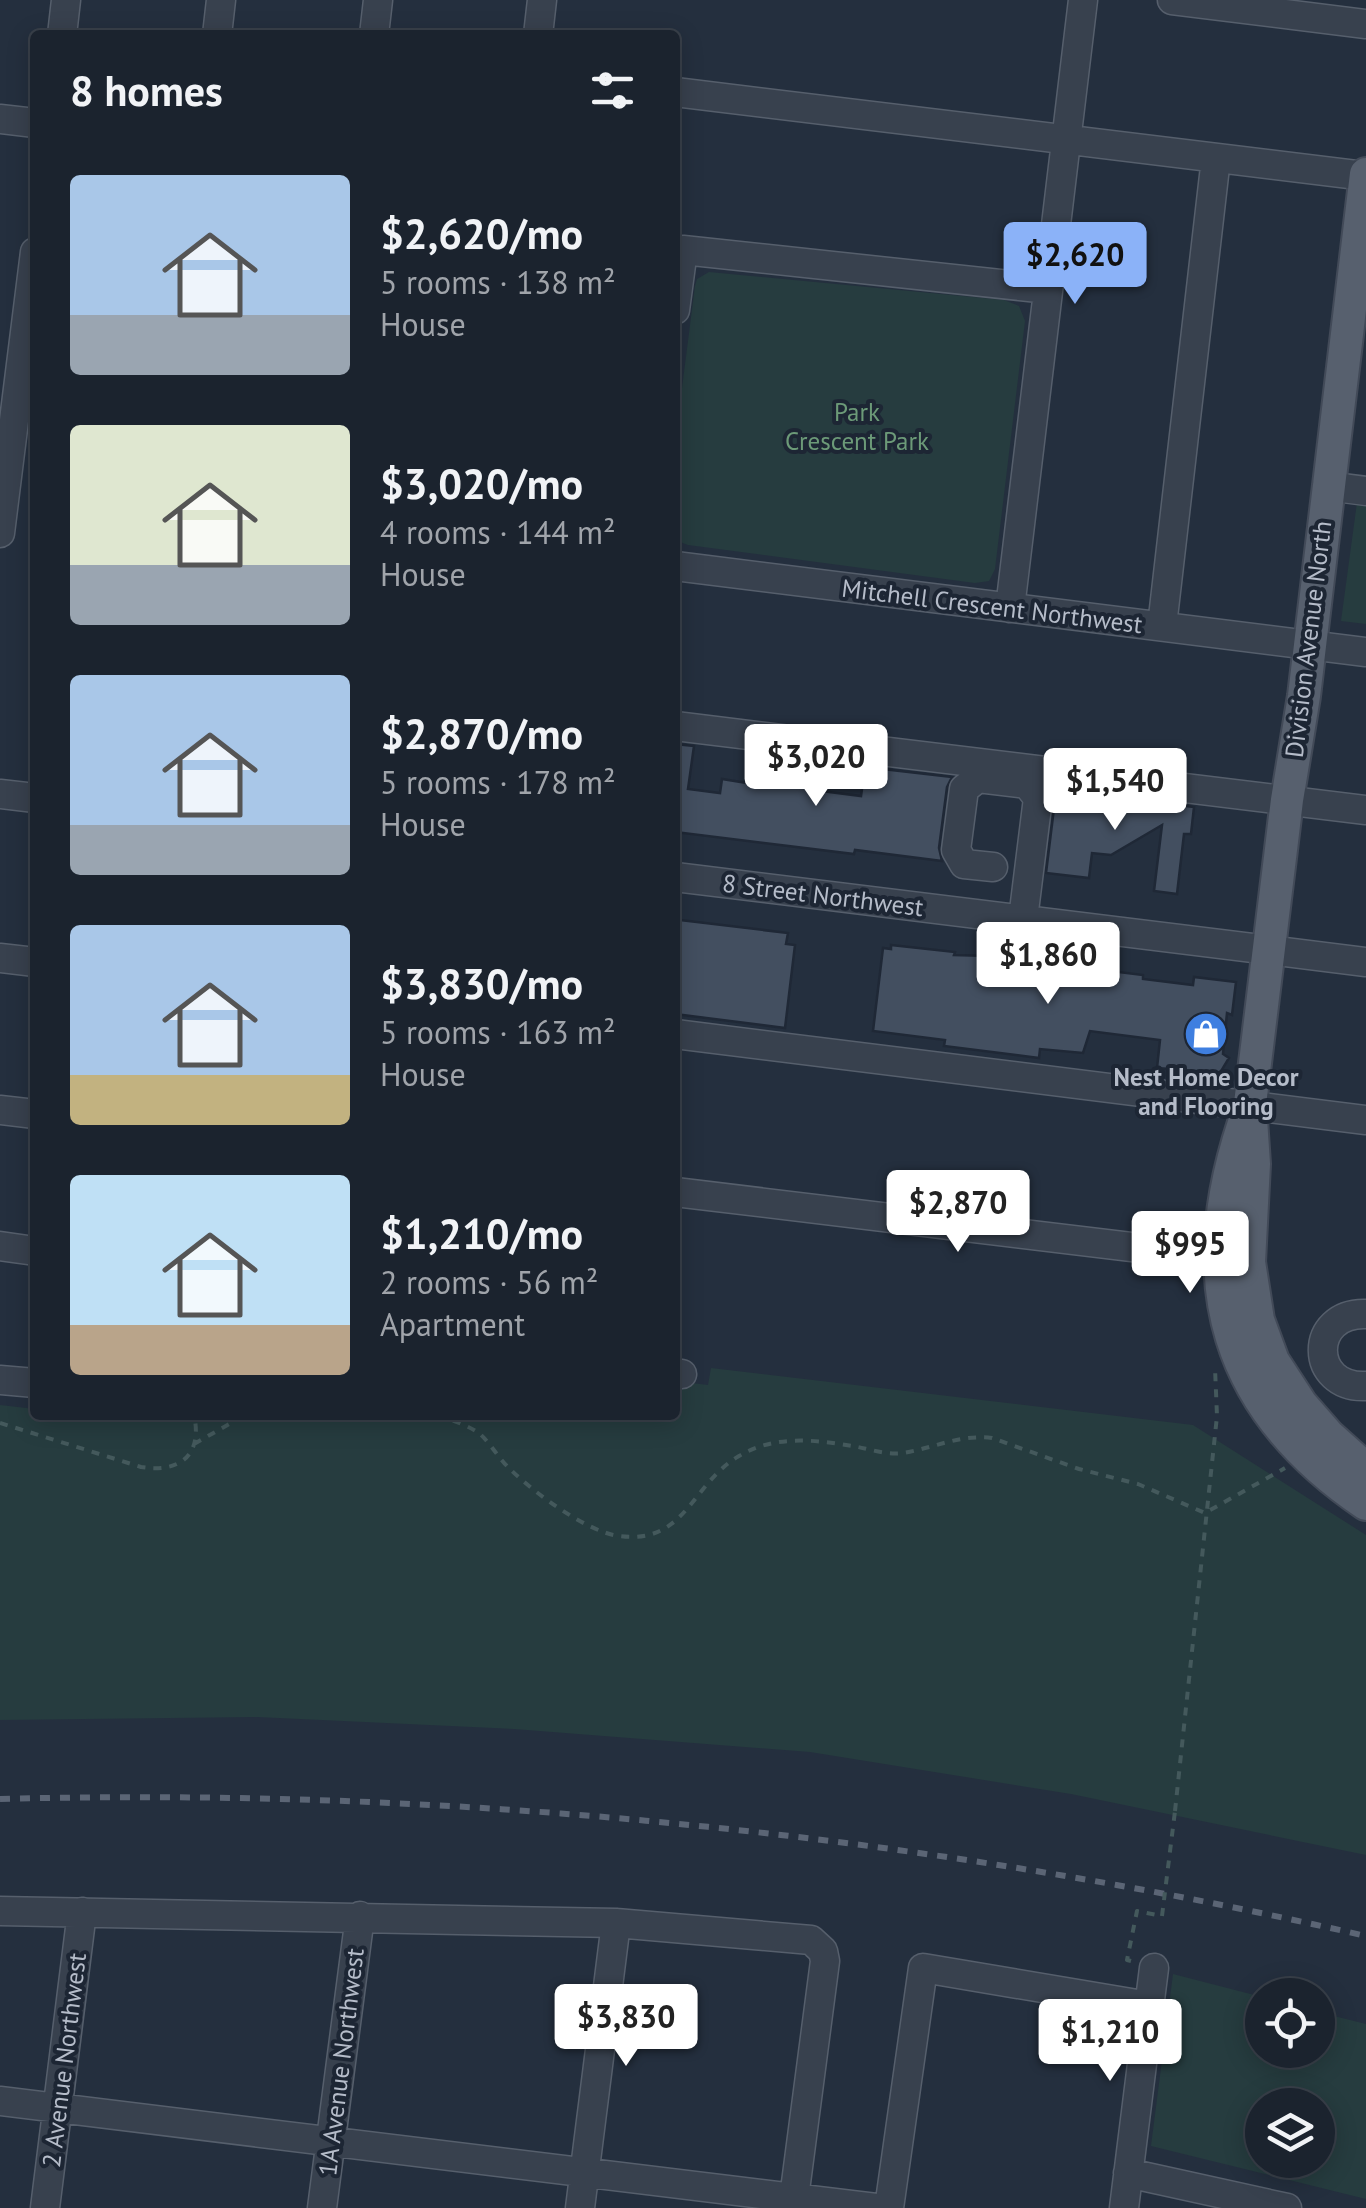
<!DOCTYPE html>
<meta charset="utf-8">
<style>
body{margin:0;font-family:"PT Sans",sans-serif;background:#282f3a;color:#f1f3f6;height:100vh;display:flex;flex-direction:column;font-size:38px;white-space:nowrap}
*{box-sizing:border-box;margin:0}
p{font-size:32px;color:#a0a4aa}
.icon{flex:none;width:55px;height:55px;fill:none;stroke:currentColor;stroke-width:2;stroke-linecap:round;stroke-linejoin:round}
.map{position:relative;flex:1;overflow:hidden}
.sheet{position:absolute;left:30px;top:30px;width:650px;height:1390px;display:flex;flex-direction:column;background:#1b232e;border-radius:10px;box-shadow:0 5px 25px #0003,0 0 0 2px #39404a}
.sheet>*{flex:none}
.buttons{position:absolute;left:1245px;top:1978px;display:grid;gap:20px}
.buttons a{display:grid;place-items:center;width:90px;height:90px;border-radius:50%;background:#1b232e;box-shadow:0 5px 25px #0003,0 0 0 2px #39404a;font-size:50px}
.price{position:absolute;translate:-50% -85px;padding:0 22px;border-radius:10px;background:#fff;color:#222;font-size:32px;line-height:65px;filter:drop-shadow(0 2px 5px #0008)}
.price::after{content:'';position:absolute;left:50%;top:60px;width:30px;height:22px;margin-left:-15px;background:inherit;clip-path:polygon(0 0,100% 0,50% 100%)}
.price.selected{background:#8bb2f8;color:#111}
ul{padding:0;list-style:none}
li{display:flex;align-items:center;gap:30px;height:250px;padding:0 40px}
li span{display:grid;place-items:center;flex:none;width:280px;height:200px;border-radius:10px;color:#555}
li>.icon{margin-inline-start:auto}
span .icon{width:120px;height:120px;fill:#fffc;stroke-width:1}
li b{font-size:42px}
h2{display:flex;justify-content:space-between;align-items:center;height:120px;padding:0 40px;font-size:42px}
.map>svg:first-child{display:block}
.green{fill:#263c3f;fill-rule:evenodd}
.building{fill:#434f60;stroke:#1f2836;stroke-width:2.5}
.lines{fill:none;stroke-linecap:round;stroke-linejoin:round}
.minor-casing{stroke:#565f6c;stroke-width:31}
.major-casing{stroke:#424a58;stroke-width:36}
.path{stroke:#44595c;stroke-width:4;stroke-dasharray:8 8;stroke-linecap:butt}
.minor{stroke:#38414e;stroke-width:28}
.major{stroke:#57606e;stroke-width:32}
.rail{stroke:#5b6575;stroke-width:6;stroke-dasharray:10 10;stroke-linecap:butt}
.path-bridge{stroke:#44595c;stroke-width:4;stroke-dasharray:8 8;stroke-linecap:butt}
.labels{text-anchor:middle;dominant-baseline:central;stroke-width:8;stroke-linejoin:round;paint-order:stroke}
.park-label{font-size:25px;fill:#6c9a78;stroke:#1d2634}
.street-label{font-size:25px;fill:#b5bcc9;stroke:#1d2634}
.poi-label{font-size:25px;font-weight:bold;fill:#b5bcc9;stroke:#1d2634}
</style>
<div class="map">
<svg width="1366" height="2208" viewBox="0 0 1366 2208">
<rect width="100%" height="100%" fill="#242f3e"/>
<path class="green" d="M 709,272 L 1004,300 L 1019,306 L 1025,321 L 995,569 L 989,581 L 975,583 L 688,545 L 675,540 L 675,443 L 695,286 L 697,279 Z
M 1358,495 L 1366,496 L 1366,624 L 1341,621 Z
M 711,1368 L 1193,1425 L 1366,1535 L 1366,1855 L 1071,1794 L 810,1752 L 514,1729 L 257,1717 L 0,1720 L 0,1405 L 35,1409 L 35,1415 L 86,1415 L 133,1421 L 170,1415 L 675,1415 L 675,1381 L 708,1385 Z
M 1173,1974 L 1262,1997 L 1262,2050 L 1318,2050 L 1318,2012 L 1366,2024 L 1366,2199 L 1151,2146 ZM 1262,2105 L 1318,2105 L 1318,2160 L 1262,2160 Z"/>
<path class="building" d="M 675,744 L 694,746 L 688,789 L 720,793 L 722,779 L 747,783 L 751,753 L 817,761 L 813,790 L 861,796 L 865,767 L 952,777 L 947,787 L 939,848 L 942,861 L 855,850 L 854,854 L 675,832 Z
M 1053,790 L 1194,807 L 1191,834 L 1184,834 L 1177,894 L 1154,891 L 1162,825 L 1111,855 L 1092,853 L 1089,878 L 1046,873 L 1055,800 Z
M 680,920 L 788,933 L 786,944 L 795,945 L 785,1028 L 675,1014 L 675,931 L 678,932 Z
M 891,945 L 955,952 L 954,955 L 991,956 L 1143,975 L 1143,979 L 1193,985 L 1194,977 L 1236,982 L 1232,1015 L 1227,1013 L 1223,1054 L 1229,1058 L 1220,1073 L 1157,1068 L 1160,1040 L 1090,1031 L 1083,1053 L 1040,1049 L 1039,1058 L 944,1046 L 945,1040 L 873,1031 L 883,948 L 891,949 Z"/>
<g class="lines">
<g class="minor-casing">
<path id="minor" d="M 1172,0 L 1366,24
M 62,35 L 66,0
M 217,35 L 221,0
M 374,35 L 378,0
M 538,35 L 542,0
M 675,92 L 1366,176
M 0,119 L 35,123
M 675,310 L 683,250 L 1048,289
M 1327,486 L 1366,491
M 0,533 L 35,252
M 675,566 L 1366,652
M 1010,608 L 1083,0
M 1162,626 L 1216,158
M 675,726 L 1366,810
M 0,794 L 35,798
M 993,867 L 964,864 L 956,850 L 964,789 L 978,778 L 1027,784 L 1038,798 L 1023,919
M 675,877 L 1366,962
M 0,958 L 35,962
M 675,1034 L 1366,1120
M 0,1110 L 35,1114
M 675,1192 L 1239,1260
M 0,1246 L 35,1251
M 1366,1314 C 1308,1312 1309,1389 1366,1386
M 675,1373 L 682,1374
M 0,1380 L 35,1383
M 0,1911 L 616,1923 L 811,1940 L 823,1951 L 825,1961 L 794,2198
M 0,2101 L 876,2208
M 1128,2173 L 1287,2208
M 45,2208 L 82,1912
M 322,2208 L 360,1916
M 580,2208 L 616,1923
M 889,2208 L 923,1968 L 1149,2006
M 1124,2208 L 1154,1968"/>
</g>
<g class="major-casing">
<path id="major" d="M 1366,174 L 1304,696 L 1287,800 L 1250,1104 L 1254,1164 L 1249,1262 L 1258,1320 L 1273,1361 L 1301,1404 L 1329,1436 L 1366,1469
M 1244,1123 C 1191,1283 1224,1408 1366,1504"/>
</g>
<path class="path" d="M 438,1415 C 451,1420 468,1425 480,1434 C 491,1444 499,1459 510,1469 C 533,1492 587,1532 619,1536 C 686,1545 691,1484 739,1456 C 775,1434 819,1440 858,1447 C 872,1450 888,1455 903,1453 C 934,1448 960,1434 992,1438 L 1079,1469 L 1138,1484 L 1205,1513 L 1285,1468
M 0,1423 L 141,1467 C 179,1473 203,1456 194,1415
M 194,1444 L 245,1415
M 1175,1811 L 1217,1416 L 1215,1368
M 1131,1961 L 1127,1960 L 1137,1911 L 1162,1916"/>
<use href="#minor" class="minor"/>
<use href="#major" class="major"/>
<path class="rail" d="M 0,1799 C 458,1787 920,1834 1366,1936"/>
<path class="path-bridge" d="M 1162,1916 L 1175,1811"/>
</g>
<defs>
<g id="shop-disc" transform="scale(2.25)"><circle r="9.5" fill="#3f7fe0" stroke="#1d2634"/><path d="M-5-2.5h2.3a2.7 3.5 0 0 1 5.4 0H5L5.5 6h-11ZM-1.5-2.5h3a1.5 2.3 0 0 0-3 0Z" fill="#fff"/></g>
</defs>
<g fill-rule="evenodd">
<use href="#shop-disc" x="1206" y="1034"/>
</g>
<g class="labels">
<g class="park-label">
<text x="857" y="412">Park<tspan x="857" dy="29">Crescent Park</tspan></text>
</g>
<g class="street-label">
<text transform="translate(992 606) rotate(7)">Mitchell Crescent Northwest</text>
<text transform="translate(1308 639) rotate(-83)">Division Avenue North</text>
<text transform="translate(823 895) rotate(7)">8 Street Northwest</text>
<text transform="translate(64 2060) rotate(-83)">2 Avenue Northwest</text>
<text transform="translate(341 2062) rotate(-83)">1A Avenue Northwest</text>
</g>
<g class="poi-label">
<text x="1206" y="1077">Nest Home Decor<tspan x="1206" dy="29">and Flooring</tspan></text>
</g>
</g>
</svg>
<div class="buttons">
<a><svg class="icon" aria-label="locate" viewBox="0 0 24 24"><circle cx="12" cy="12" r="6"/><path d="M12 2v4M12 18v4M2 12h4M18 12h4"/></svg></a>
<a><svg class="icon" aria-label="layers" viewBox="0 0 24 24"><path d="M12 4l9 5-9 5-9-5zM3 14l9 5 9-5"/></svg></a>
</div>
<b class="price selected" style="left:1075px;top:307px">$2,620</b>
<b class="price" style="left:816px;top:809px">$3,020</b>
<b class="price" style="left:1115px;top:833px">$1,540</b>
<b class="price" style="left:1048px;top:1007px">$1,860</b>
<b class="price" style="left:958px;top:1255px">$2,870</b>
<b class="price" style="left:1190px;top:1296px">$995</b>
<b class="price" style="left:626px;top:2069px">$3,830</b>
<b class="price" style="left:1110px;top:2084px">$1,210</b>
<section class="sheet">
<h2>8 homes<svg class="icon" aria-label="filters" viewBox="0 0 24 24"><path d="M4 7h16M4 17h16"/><circle cx="9" cy="7" r="2"/><circle cx="15" cy="17" r="2"/></svg></h2>
<ul>
<li><span style="background:linear-gradient(#a9c7e8 70%,#9aa5b1 0)"><svg class="icon" aria-label="home" viewBox="0 0 24 24"><path d="M3 11l9-7 9 7M6 9v11h12V9"/></svg></span><div><b>$2,620/mo</b><p>5 rooms · 138 m²</p><p>House</p></div></li>
<li><span style="background:linear-gradient(#dfe7d0 70%,#9aa5b1 0)"><svg class="icon" aria-label="home" viewBox="0 0 24 24"><path d="M3 11l9-7 9 7M6 9v11h12V9"/></svg></span><div><b>$3,020/mo</b><p>4 rooms · 144 m²</p><p>House</p></div></li>
<li><span style="background:linear-gradient(#a9c7e8 75%,#9aa5b1 0)"><svg class="icon" aria-label="home" viewBox="0 0 24 24"><path d="M3 11l9-7 9 7M6 9v11h12V9"/></svg></span><div><b>$2,870/mo</b><p>5 rooms · 178 m²</p><p>House</p></div></li>
<li><span style="background:linear-gradient(#a9c7e8 75%,#c2b280 0)"><svg class="icon" aria-label="home" viewBox="0 0 24 24"><path d="M3 11l9-7 9 7M6 9v11h12V9"/></svg></span><div><b>$3,830/mo</b><p>5 rooms · 163 m²</p><p>House</p></div></li>
<li><span style="background:linear-gradient(#bfe0f5 75%,#b9a48a 0)"><svg class="icon" aria-label="home" viewBox="0 0 24 24"><path d="M3 11l9-7 9 7M6 9v11h12V9"/></svg></span><div><b>$1,210/mo</b><p>2 rooms · 56 m²</p><p>Apartment</p></div></li>
</ul>
</section>
</div>
